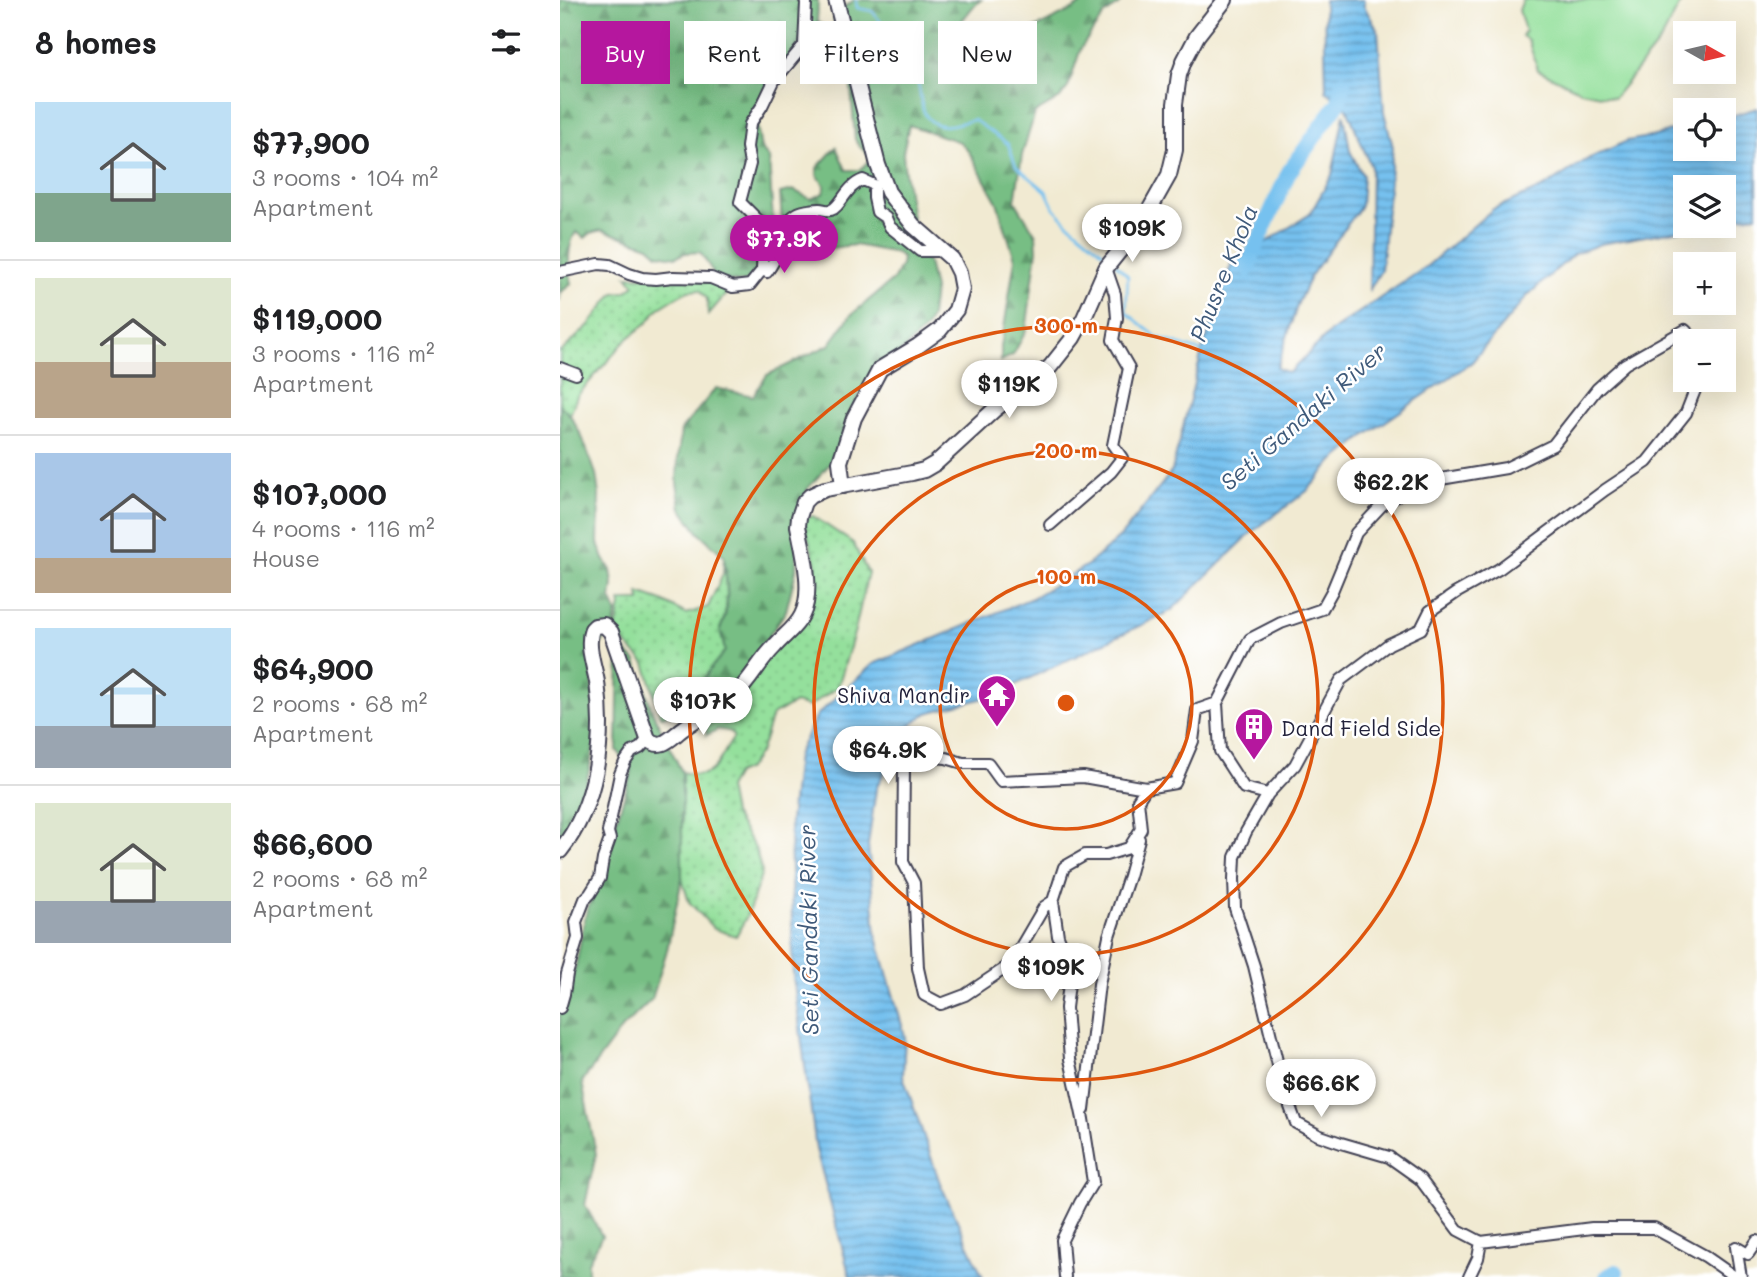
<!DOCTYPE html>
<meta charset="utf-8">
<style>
body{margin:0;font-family:Mali,sans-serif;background:#f2f2f2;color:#202124;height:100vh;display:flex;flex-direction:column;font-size:26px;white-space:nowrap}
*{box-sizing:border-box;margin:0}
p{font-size:23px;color:#757577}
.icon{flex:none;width:38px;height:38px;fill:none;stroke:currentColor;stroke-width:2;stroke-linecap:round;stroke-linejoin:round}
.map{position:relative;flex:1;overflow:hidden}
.side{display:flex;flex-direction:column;background:#fff;width:560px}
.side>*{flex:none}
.banner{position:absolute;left:21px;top:21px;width:665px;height:63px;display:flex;gap:14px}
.needle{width:46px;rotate:98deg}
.tools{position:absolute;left:1113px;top:21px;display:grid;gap:14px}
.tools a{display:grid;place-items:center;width:63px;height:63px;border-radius:0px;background:#fff;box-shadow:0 7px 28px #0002;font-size:35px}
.price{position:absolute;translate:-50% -60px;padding:0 16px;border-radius:24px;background:#fff;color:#222;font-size:23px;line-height:46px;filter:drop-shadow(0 2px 4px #0008)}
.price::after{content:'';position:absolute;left:50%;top:42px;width:21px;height:16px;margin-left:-10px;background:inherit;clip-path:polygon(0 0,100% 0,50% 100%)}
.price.current{background:#b5179e;color:#fff}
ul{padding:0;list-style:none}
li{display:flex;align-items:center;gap:21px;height:175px;padding:0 35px}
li+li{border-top:2px solid #e0e0e0}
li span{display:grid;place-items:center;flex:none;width:196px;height:140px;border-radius:0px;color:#555}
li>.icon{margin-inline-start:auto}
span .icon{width:84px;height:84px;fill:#fffc;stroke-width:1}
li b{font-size:30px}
h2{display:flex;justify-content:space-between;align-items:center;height:84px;padding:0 35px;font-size:30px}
.pill{padding:0 24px;border-radius:0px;background:#fff;box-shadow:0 7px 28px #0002;font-size:24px;line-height:63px}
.pill.current{background:#b5179e;color:#fff}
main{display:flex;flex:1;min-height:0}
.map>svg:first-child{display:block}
.grass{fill:url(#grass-dots);stroke:#5b816c;stroke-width:2}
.forest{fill:url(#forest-firs);stroke:#4c7060;stroke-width:2}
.park{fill:#94e09c;stroke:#5b816c;stroke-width:2}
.water{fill:url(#water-rules);stroke:#4c7295;stroke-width:2}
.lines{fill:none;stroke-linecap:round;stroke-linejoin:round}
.stream{stroke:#76c1ef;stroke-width:2.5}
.river{stroke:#76c1ef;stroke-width:16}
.street-casing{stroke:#414052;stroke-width:14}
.secondary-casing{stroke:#414052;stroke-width:18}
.street{stroke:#fff;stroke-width:10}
.secondary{stroke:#fff;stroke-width:14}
.ring{fill:none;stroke:#de560e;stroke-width:3.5}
.labels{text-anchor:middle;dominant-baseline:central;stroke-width:5;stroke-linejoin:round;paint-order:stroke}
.poi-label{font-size:21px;fill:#22223b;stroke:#fff;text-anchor:end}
.water-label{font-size:23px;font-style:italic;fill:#3f5a7a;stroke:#fff}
.centre{fill:#de560e;stroke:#fff;stroke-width:3.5}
.ring-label{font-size:21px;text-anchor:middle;font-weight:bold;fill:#de560e;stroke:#fff;stroke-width:5;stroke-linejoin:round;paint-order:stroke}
</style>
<main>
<section class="side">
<h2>8 homes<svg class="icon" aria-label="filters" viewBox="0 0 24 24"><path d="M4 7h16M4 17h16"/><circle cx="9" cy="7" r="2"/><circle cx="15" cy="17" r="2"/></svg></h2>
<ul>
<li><span style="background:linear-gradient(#bfe0f5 65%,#7fa58c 0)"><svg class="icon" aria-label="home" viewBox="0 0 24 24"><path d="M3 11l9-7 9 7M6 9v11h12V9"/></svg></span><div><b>$77,900</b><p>3 rooms · 104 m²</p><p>Apartment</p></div></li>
<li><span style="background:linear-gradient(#dfe7d0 60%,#b9a48a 0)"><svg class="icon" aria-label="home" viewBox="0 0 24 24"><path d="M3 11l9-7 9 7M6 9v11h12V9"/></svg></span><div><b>$119,000</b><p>3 rooms · 116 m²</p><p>Apartment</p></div></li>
<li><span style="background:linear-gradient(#a9c7e8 75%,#b9a48a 0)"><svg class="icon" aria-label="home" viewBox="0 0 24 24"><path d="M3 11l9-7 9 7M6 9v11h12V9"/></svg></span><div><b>$107,000</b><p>4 rooms · 116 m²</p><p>House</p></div></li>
<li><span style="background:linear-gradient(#bfe0f5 70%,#9aa5b1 0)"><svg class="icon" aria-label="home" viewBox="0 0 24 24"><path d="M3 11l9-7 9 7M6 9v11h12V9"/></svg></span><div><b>$64,900</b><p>2 rooms · 68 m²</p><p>Apartment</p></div></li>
<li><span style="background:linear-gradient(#dfe7d0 70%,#9aa5b1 0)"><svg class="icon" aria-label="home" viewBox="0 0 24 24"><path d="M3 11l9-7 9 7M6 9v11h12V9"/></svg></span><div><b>$66,600</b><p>2 rooms · 68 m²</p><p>Apartment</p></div></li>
</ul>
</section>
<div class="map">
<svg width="1197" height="1277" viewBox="0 0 1197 1277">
<defs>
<pattern id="grass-dots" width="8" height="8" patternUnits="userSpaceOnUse" patternTransform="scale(1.75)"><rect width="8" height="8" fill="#94e09c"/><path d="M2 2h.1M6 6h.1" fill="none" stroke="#7fc087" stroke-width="1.8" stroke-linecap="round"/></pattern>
<pattern id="forest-firs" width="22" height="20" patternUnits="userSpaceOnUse" patternTransform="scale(1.75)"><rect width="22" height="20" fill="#77be84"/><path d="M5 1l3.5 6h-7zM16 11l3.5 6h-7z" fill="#619a6d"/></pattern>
<pattern id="water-rules" width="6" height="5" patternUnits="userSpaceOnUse" patternTransform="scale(1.75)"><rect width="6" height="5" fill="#76c1ef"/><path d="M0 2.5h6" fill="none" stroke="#609cc3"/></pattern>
</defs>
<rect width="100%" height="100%" fill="#fff"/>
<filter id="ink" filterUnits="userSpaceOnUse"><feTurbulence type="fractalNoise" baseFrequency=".0143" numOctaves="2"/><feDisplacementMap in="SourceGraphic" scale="14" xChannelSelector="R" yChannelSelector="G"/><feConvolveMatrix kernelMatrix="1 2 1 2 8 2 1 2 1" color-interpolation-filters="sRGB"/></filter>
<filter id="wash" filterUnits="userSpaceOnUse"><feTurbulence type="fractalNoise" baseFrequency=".00686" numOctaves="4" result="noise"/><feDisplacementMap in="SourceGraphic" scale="28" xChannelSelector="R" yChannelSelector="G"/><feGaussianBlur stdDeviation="1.57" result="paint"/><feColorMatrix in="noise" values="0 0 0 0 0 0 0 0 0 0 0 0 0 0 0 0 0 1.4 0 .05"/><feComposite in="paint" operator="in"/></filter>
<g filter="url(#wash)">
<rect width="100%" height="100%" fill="#f1ead2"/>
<path class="grass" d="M 67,276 L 137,279 L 170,288 L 167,293 L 148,315 L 147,299 L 140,290 L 128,291 L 122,294 L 98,309 L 87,323 L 65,341 L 17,396 L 10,415 L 0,405 L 0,351 L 2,351 L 28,326 L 54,293 L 65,292 L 75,285 Z
M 253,516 L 293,543 L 308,573 L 295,630 L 278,687 L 248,707 L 235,703 L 212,715 L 201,750 L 188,769 L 176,774 L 168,788 L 173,814 L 195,848 L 202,872 L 188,914 L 176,936 L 154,929 L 129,902 L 122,879 L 122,772 C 157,783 157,760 174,737 L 169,731 L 158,729 L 146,735 L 147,725 L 139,721 L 249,617 L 256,565 L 243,519 Z
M 164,556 C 166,580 171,607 160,629 L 165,651 L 150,669 L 137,691 L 126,692 L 117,712 L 101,716 L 85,663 L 62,640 L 56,629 L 61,606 L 60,601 L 80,601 L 79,593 L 102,601 L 126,614 L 148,607 L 163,574 Z"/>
<path class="forest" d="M 0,0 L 258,0 L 257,22 L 268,28 L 262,29 L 251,38 L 241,42 L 226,70 L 213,71 L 206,77 L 211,97 L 197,126 L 201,149 L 209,158 L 214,239 L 208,258 L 196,273 L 185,282 L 178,282 L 164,280 L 151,276 L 153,272 L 140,252 L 125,253 L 116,257 L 98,254 L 89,246 L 42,230 L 31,233 L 25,238 L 16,232 C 6,247 9,267 11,284 L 0,293 L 0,301 Z
M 294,0 L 421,0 C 415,4 412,8 408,13 C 395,28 395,34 405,51 L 420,55 L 512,10 L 527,0 L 565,0 L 544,15 L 521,48 L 508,87 L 500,98 L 475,113 L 462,155 L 455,201 L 476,235 L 477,250 L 466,331 L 453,355 L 441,361 L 441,347 L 455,259 L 437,202 L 409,152 L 400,142 L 349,125 L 343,152 L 344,166 L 353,225 L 360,236 L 360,251 L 368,262 L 374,289 L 371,316 L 366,328 L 301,390 L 276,457 L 248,488 L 239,514 L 236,571 L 226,611 L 178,681 L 117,712 L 126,691 L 137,691 L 150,669 L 165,651 L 160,629 C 172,607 166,580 164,556 L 138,532 L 121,508 L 117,483 L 118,459 L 121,430 L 156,388 L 193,396 L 207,375 L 269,345 L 291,315 L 334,279 L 341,265 L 342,258 L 337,253 L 295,245 L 238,252 C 219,242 222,212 220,193 L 233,190 L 251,199 L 264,193 L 265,186 L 257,175 L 257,168 L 276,147 L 286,170 L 299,170 L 309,161 L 309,155 L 299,146 L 295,139 L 289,63 L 274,21 L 275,14 Z
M 0,405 L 10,415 L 22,437 L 36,474 L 39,495 L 38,543 L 44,559 L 51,570 L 53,584 L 51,599 L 57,612 L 54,626 L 31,658 L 36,736 L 23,800 L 0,843 Z
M 59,645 L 76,661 L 93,713 L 122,772 L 122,879 L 107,950 L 92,999 L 62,1028 L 22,1082 L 36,1154 L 25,1205 L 42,1236 L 28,1262 L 28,1277 L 0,1277 L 0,1008 L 16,965 L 25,917 L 72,772 L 57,750 Z"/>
<path class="park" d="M 963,0 L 1122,0 L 1101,40 L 1054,98 L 1021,91 L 978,70 L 968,40 L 962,36 L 965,31 L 959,10 Z"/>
<path class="water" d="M 764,0 L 804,0 L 804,6 L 818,31 L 824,112 L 833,147 L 821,270 L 809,291 L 811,167 L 787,108 L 766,91 Z
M 1197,108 L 1197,215 L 1164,219 L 1164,187 L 1125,187 L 1125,226 L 1142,226 L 1040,244 L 1014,254 L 968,295 L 912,362 L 806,435 L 773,461 L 747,491 L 692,532 L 611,611 L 432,696 L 367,713 L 345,729 L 316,789 L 308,845 L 316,934 L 345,1036 L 343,1076 L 380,1183 L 423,1277 L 290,1277 L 256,1149 L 233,976 L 230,821 L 237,755 L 257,715 L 313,664 L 472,598 L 529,564 L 561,536 L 612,471 L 642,351 L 673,259 L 694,250 L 750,214 L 772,175 L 784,114 L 790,151 L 803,176 L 801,206 L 750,277 L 738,303 L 717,368 L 729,373 L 770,332 L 866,267 L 933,209 L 984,187 L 1028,159 L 1067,141 L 1095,136 L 1125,126 L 1125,149 L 1164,149 L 1164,118 Z"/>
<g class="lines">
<path class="stream" d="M 296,0 L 297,8 L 312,11 C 321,22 331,34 338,47 C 342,53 345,60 349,66 C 352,71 353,70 355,75 C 363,89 357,110 371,121 C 384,131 400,122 414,120 L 448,144 L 456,166 L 486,191 L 494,208 L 508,223 L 549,257
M 556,264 L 568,276 L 566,312 L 597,337 L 645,353"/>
<path class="river" d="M 688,269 L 694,250 L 729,172 L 779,102 L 783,82
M 1047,1277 L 1056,1272"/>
</g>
</g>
<g filter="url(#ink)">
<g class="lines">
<g class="street-casing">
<path id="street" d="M 202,270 L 203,244 L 202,224 L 180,202 L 190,164 L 187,147 L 190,124 L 202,106 L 214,81 L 244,45 L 246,3 L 245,0
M 0,272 L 39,264 L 50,265 L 69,274 L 82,278 L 96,279 L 113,277 L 151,278 L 173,287 L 190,285 L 202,270 L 207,272 C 217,258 221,246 221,228 C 236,213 237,210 260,209 C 263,209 267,211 271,210 C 281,207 286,186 303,180 L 314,185 L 314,198 L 317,212 L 326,218 L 330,227 L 360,251 L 381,251
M 0,368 L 16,374
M 1139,380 L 1126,413 L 1087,462 L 1045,490 L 939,569 L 896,593 L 870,611 L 861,629 L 829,644 L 781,680 L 735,765 L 708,794 L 686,832 L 675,857 L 674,879 L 675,908 L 694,966 L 724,1090 L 736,1123 L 758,1135 L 781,1143 L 829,1157 L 860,1179 L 898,1230 L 921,1242 L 1032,1228 L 1094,1228 L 1145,1256 L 1175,1277
M 490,525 L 551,472 L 562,458 L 553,445 L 569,368 L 553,340 L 557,318 L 555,294 L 546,268
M 708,794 L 684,788 L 660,751 L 657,703 L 690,639 L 721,623 L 762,609 L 772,591 L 796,533 L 823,504 L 857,483 L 946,468 L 993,445 L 1037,389 L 1065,364 L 1125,330 L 1136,341
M 493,901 L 484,907 L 456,955 L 444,969 L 405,995 L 381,1004 L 364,995 L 358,968 L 354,883 L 343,862 L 344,765 L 362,756 L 386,758 L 403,763 L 428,763 L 441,781 L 523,777 L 586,788 L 615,783 L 633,741 L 637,710 L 657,703
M 0,1008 L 4,994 L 7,974 L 18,938 L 16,922 L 25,899 L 30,894 L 40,878 L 43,859 L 50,839 L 48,832 L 60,774 L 65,762 L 72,752 L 80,748 L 88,739
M 524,1110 L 539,984 L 549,936 L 569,876 L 579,839
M 505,1277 L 502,1240 L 520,1203 L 533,1182 L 523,1119 L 510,1059 L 506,1008 L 511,967 L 498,936 L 493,901 L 504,867 L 525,855 L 546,855 L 569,848 L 581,829 L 578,800 L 586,788
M 909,1277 L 918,1258 L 921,1242
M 1181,1277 L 1176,1247 L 1188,1254 L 1197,1241"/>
</g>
<g class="secondary-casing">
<path id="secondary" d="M 276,0 L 309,130 L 318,165 L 328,192 L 353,225 L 392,259 L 399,273 L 402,289 L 396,310 L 380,330 L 358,346 L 320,369 L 294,418 L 280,462 L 283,486
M 0,851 C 38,804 45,739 37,682 C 34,665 26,645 32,629 L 35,626 L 44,625 L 51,632 L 88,739 C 102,752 112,736 124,728 C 141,715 160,709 177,693 C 191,679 200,661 214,647 C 223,636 236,628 242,615 C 254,591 243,551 238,526 L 239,517 L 244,502 L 250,496 L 265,489 L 352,473 L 364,470 L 376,463 L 434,410 L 490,367 L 513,338 L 524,318 L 546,268 L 570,238 L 591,207 L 609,175 L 615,150 L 615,104 L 619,75 L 624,61 L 637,36 L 665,0"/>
</g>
<use href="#street" class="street"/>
<use href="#secondary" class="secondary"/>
</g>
</g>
<g class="ring">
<circle cx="506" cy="703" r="126"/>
<circle cx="506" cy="703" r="252"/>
<circle cx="506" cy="703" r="377"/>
</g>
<defs>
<g id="temple-pin" transform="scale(2.0125)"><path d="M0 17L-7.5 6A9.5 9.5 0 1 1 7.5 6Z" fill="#b5179e" stroke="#fff"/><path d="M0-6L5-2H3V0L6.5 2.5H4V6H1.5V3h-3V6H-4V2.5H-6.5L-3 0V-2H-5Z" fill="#fff"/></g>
<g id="building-pin" transform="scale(2.0125)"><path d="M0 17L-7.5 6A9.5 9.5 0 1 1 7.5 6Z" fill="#b5179e" stroke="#fff"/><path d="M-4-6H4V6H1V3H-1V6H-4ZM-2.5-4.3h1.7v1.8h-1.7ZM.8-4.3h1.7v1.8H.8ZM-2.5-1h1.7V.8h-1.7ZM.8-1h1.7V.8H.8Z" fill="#fff"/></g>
</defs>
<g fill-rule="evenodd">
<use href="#temple-pin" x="437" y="694"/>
<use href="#building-pin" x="694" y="727"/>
</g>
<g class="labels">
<g class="poi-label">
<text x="410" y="694">Shiva Mandir</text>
<text x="721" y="727" text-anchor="start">Dand Field Side</text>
</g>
<g class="water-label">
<text transform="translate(663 273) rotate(-68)">Phusre Khola</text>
<text transform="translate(743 416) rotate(-41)">Seti Gandaki River</text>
<text transform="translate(248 930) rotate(-91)">Seti Gandaki River</text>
</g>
</g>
<circle cx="506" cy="703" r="10" class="centre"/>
<g class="ring-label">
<text x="506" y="333">300 m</text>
<text x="506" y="458">200 m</text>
<text x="506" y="584">100 m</text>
</g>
</svg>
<div class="tools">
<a><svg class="needle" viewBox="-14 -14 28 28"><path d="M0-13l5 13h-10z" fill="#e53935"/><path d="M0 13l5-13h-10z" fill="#757577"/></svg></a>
<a><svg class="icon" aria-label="locate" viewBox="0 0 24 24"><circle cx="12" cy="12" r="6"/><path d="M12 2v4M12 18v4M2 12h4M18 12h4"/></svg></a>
<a><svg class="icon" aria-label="layers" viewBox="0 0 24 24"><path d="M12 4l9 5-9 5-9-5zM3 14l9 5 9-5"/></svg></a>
<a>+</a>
<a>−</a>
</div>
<b class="price" style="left:572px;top:264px">$109K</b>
<b class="price current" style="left:224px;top:275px">$77.9K</b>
<b class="price" style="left:449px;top:420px">$119K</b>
<b class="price" style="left:831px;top:518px">$62.2K</b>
<b class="price" style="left:143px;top:737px">$107K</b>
<b class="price" style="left:328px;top:786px">$64.9K</b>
<b class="price" style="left:491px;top:1003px">$109K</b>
<b class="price" style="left:761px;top:1119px">$66.6K</b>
<div class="banner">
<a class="pill current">Buy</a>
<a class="pill">Rent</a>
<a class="pill">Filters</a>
<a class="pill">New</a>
</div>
</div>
</main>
